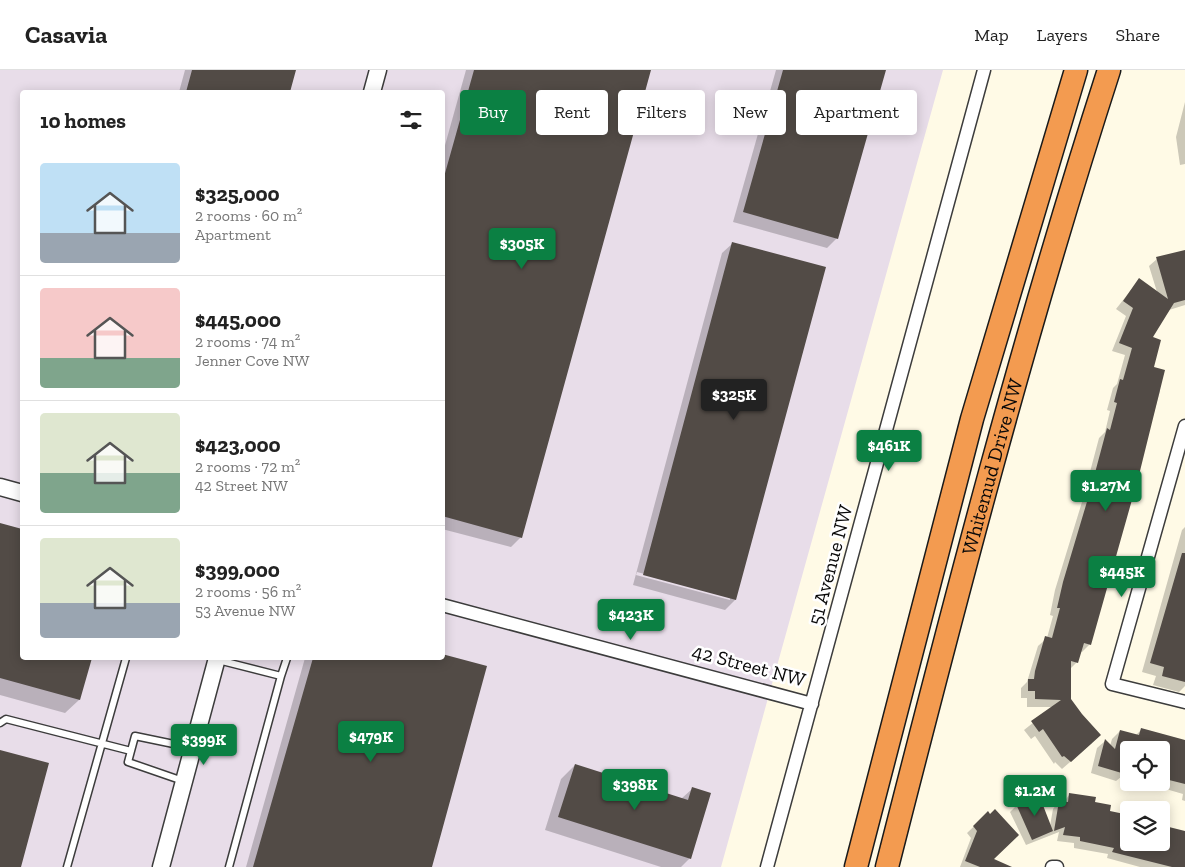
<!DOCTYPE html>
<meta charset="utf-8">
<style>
body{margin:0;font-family:"Zilla Slab",serif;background:#f2f2f2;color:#222;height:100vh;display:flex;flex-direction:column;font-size:19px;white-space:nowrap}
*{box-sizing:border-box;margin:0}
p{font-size:16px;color:#767676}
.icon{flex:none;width:28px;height:28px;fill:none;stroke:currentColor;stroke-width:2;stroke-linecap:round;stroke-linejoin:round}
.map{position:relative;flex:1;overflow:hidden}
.sheet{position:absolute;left:20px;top:20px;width:425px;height:570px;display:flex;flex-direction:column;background:#fff;border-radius:5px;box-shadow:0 2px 12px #0003}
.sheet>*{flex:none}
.banner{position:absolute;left:460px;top:20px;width:475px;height:45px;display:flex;gap:10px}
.buttons{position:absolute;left:1120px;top:671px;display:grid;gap:10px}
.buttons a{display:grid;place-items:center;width:50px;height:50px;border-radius:5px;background:#fff;box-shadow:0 2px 12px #0003;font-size:25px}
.price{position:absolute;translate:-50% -42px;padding:0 11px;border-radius:5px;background:#0b8043;color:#fff;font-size:16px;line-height:32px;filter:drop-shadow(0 1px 2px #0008)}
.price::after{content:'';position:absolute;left:50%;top:30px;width:15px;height:11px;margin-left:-8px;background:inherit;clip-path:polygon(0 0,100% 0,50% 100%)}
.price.on{background:#222;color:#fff}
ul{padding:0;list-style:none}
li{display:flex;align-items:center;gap:15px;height:125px;padding:0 20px}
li+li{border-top:1px solid #e0e0e0}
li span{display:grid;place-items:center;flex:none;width:140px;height:100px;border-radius:5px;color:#555}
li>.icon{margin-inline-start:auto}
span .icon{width:60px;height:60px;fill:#fffc;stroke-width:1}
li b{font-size:21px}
h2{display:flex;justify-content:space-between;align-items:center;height:60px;padding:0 20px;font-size:21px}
.pill{padding:0 18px;border-radius:5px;background:#fff;box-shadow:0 2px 12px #0003;font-size:18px;line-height:45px}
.pill.on{background:#0b8043;color:#fff}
header{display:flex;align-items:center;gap:30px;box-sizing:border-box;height:70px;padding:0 25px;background:#fff;border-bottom:1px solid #e0e0e0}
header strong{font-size:24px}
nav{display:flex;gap:28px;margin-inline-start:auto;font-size:18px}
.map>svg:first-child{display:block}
.industrial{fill:#e8dde9;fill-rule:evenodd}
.shadow{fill:#0003;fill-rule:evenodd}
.building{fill:#524b46}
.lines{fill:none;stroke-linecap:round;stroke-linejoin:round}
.service-casing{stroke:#3c3c3c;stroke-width:9}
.minor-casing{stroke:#3c3c3c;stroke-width:15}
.tertiary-casing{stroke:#3c3c3c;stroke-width:19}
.motorway-casing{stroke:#1a1a1a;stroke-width:25}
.service{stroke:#fff;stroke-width:6}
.minor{stroke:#fff;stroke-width:12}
.tertiary{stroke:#fff;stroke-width:16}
.motorway{stroke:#f39b50;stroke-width:22}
.labels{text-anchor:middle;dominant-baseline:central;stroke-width:5;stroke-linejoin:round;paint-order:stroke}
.street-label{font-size:20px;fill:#090909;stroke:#fff}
</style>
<header>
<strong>Casavia</strong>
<nav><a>Map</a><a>Layers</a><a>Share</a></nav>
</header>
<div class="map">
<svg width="1185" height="797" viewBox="0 0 1185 797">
<rect width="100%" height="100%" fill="#fffae6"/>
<path class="industrial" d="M 0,0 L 943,0 L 721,797 L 0,797 ZM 22,22 L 442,22 L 442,588 L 22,588 Z"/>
<path class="shadow" d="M 185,0 L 295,0 L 289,22 L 179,22 Z
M 466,0 L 650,0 L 521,467 L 511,477 L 442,459 L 442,86 Z
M 776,0 L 884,0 L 837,168 L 827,178 L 733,152 Z
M 1185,32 L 1185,94 L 1180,95 L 1176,67 Z
M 733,173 L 735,530 L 725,540 L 633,515 L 722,183 ZM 637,502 L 730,527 L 730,530 L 636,505 Z
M 1185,181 L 1185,235 L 1169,240 L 1151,268 L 1152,298 L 1158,321 L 1160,321 L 1090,574 L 1082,582 L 1080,581 L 1077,592 L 1070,599 L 1070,629 L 1092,673 L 1062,699 L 1055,692 L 1054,694 L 1035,666 L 1031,669 L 1024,660 L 1053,637 L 1027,637 L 1027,628 L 1021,628 L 1021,618 L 1027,612 L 1038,576 L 1047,568 L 1053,546 L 1050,545 L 1055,520 L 1082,432 L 1078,431 L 1081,422 L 1086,417 L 1099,368 L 1105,362 L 1110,341 L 1107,340 L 1113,318 L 1117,314 L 1125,285 L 1112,281 L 1126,246 L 1116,239 L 1139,210 L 1157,222 L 1149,196 L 1157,189 Z
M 0,454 L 22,461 L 22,588 L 91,588 L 79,630 L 65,643 L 0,625 Z
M 1185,457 L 1185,616 L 1179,622 L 1153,615 L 1156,606 L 1142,602 L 1182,460 Z
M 305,588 L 442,588 L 430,797 L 246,797 Z
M 1141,660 L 1185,672 L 1185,731 L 1182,730 L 1183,724 L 1142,712 L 1161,712 L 1161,680 L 1129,680 L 1129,709 L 1121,707 L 1116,711 L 1091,703 L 1097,678 L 1105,671 L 1110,676 L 1112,669 L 1120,661 L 1135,666 Z
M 575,695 L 681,729 L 692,719 L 690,788 L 681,797 L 661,797 L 545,760 L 561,709 Z
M 1070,724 L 1094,733 L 1108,742 L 1129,772 L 1161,772 L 1185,761 L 1185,797 L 1140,797 L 1107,788 L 1108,784 L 1074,778 L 1074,773 L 1057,771 L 1059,762 L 1026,775 L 1010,742 L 1017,735 L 1050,756 L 1053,739 L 1059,732 L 1063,733 Z
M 988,743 L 992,790 L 1010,797 L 960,797 L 971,768 L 967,763 Z"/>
<path class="building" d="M 192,0 L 296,0 L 290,22 L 186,22 Z
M 474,0 L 651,0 L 522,468 L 442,446 L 442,114 Z
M 783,0 L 886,0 L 838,169 L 743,142 Z
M 732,172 L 826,197 L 736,530 L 643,505 Z
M 1185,180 L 1185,230 L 1174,233 L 1153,267 L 1161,270 L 1154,297 L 1165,300 L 1139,405 L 1091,575 L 1084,573 L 1078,593 L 1071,591 L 1071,629 L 1082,644 L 1101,665 L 1071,692 L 1064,686 L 1062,687 L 1043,659 L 1039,662 L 1031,651 L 1061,630 L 1035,629 L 1035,621 L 1028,621 L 1028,609 L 1034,609 L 1035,601 L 1045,566 L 1052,568 L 1060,538 L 1057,538 L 1063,512 L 1089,425 L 1085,424 L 1088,413 L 1092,414 L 1107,358 L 1110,360 L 1117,333 L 1114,332 L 1120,309 L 1123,310 L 1132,278 L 1119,273 L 1133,238 L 1123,231 L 1139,208 L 1168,229 L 1156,187 Z
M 0,453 L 22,459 L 22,588 L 92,588 L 80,630 L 0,608 Z
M 1182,483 L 1185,483 L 1185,612 L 1162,606 L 1164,597 L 1150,593 Z
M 442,584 L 487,596 L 432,797 L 253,797 L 313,588 L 442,588 Z
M 1141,658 L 1185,670 L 1185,714 L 1161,708 L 1161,680 L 1129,680 L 1125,704 L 1098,696 L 1105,669 L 1115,679 L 1120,660 L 1139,665 Z
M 0,680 L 49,693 L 21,797 L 0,797 Z
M 575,694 L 688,730 L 692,717 L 711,723 L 691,789 L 558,747 Z
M 1069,723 L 1096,727 L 1095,732 L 1111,735 L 1110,741 L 1129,745 L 1129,772 L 1161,772 L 1161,755 L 1185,761 L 1185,797 L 1172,797 L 1112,782 L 1114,778 L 1080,771 L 1080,767 L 1063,765 L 1065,757 L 1054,761 L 1059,731 L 1068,732 Z
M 1039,725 L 1053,761 L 1032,770 L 1016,734 Z
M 995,739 L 1019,765 L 994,789 L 1012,797 L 980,797 L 965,791 L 977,761 L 973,756 L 988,741 L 990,744 Z"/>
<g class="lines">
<g class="service-casing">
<path id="service" d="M 218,590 L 281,606 L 229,797
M 281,606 L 287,588
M 0,653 L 6,649 L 131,681
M 183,711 L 128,692 L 135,666 L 193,678
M 67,797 L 126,588"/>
</g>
<g class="minor-casing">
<path id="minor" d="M 1185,356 L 1112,614 L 1185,632
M 442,535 L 812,634
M 767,797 L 984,0
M 1052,797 L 1057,797"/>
</g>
<g class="tertiary-casing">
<path id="tertiary" d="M 372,22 L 378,0
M 0,417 L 22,423
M 161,797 L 217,588"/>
</g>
<g class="motorway-casing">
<g id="motorway">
<path d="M 856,797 L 972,349 L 1076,0"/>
<path id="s1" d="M 887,797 C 955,530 1024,263 1109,0"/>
</g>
</g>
<use href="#service" class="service"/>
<use href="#minor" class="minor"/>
<use href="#tertiary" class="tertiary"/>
<use href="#motorway" class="motorway"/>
</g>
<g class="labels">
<g class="street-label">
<text stroke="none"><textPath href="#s1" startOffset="414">Whitemud Drive NW</textPath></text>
<text transform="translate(830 495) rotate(-75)">51 Avenue NW</text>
<text transform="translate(749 595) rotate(15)">42 Street NW</text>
</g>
</g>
</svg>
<div class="buttons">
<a><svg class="icon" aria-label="locate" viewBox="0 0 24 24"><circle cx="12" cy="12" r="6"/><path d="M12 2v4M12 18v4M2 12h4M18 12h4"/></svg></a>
<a><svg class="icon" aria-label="layers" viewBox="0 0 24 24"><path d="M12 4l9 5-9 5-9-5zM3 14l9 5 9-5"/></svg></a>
</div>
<b class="price" style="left:522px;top:200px">$305K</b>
<b class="price on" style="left:734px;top:351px">$325K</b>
<b class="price" style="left:889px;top:402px">$461K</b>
<b class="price" style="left:1106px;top:442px">$1.27M</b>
<b class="price" style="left:1122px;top:528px">$445K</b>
<b class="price" style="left:631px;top:571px">$423K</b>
<b class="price" style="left:371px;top:693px">$479K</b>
<b class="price" style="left:204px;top:696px">$399K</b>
<b class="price" style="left:635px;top:741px">$398K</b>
<b class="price" style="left:1035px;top:747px">$1.2M</b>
<div class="banner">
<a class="pill on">Buy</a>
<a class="pill">Rent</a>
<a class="pill">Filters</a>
<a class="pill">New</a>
<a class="pill">Apartment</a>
</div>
<section class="sheet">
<h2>10 homes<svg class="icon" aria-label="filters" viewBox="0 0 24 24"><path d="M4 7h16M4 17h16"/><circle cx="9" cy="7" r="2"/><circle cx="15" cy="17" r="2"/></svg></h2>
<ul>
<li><span style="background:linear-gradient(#bfe0f5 70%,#9aa5b1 0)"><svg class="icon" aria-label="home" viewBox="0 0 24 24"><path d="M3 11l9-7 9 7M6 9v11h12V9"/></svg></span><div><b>$325,000</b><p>2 rooms · 60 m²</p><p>Apartment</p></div></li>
<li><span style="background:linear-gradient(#f6c9c9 70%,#7fa58c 0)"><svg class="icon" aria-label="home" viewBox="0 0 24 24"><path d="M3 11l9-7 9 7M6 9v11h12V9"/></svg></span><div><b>$445,000</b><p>2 rooms · 74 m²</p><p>Jenner Cove NW</p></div></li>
<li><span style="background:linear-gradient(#dfe7d0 60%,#7fa58c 0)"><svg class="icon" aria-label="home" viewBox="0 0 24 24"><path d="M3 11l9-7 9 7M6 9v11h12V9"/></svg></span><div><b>$423,000</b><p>2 rooms · 72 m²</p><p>42 Street NW</p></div></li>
<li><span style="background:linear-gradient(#dfe7d0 65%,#9aa5b1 0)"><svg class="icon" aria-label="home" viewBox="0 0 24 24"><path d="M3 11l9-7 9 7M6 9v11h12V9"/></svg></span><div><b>$399,000</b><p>2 rooms · 56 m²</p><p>53 Avenue NW</p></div></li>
</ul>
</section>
</div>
